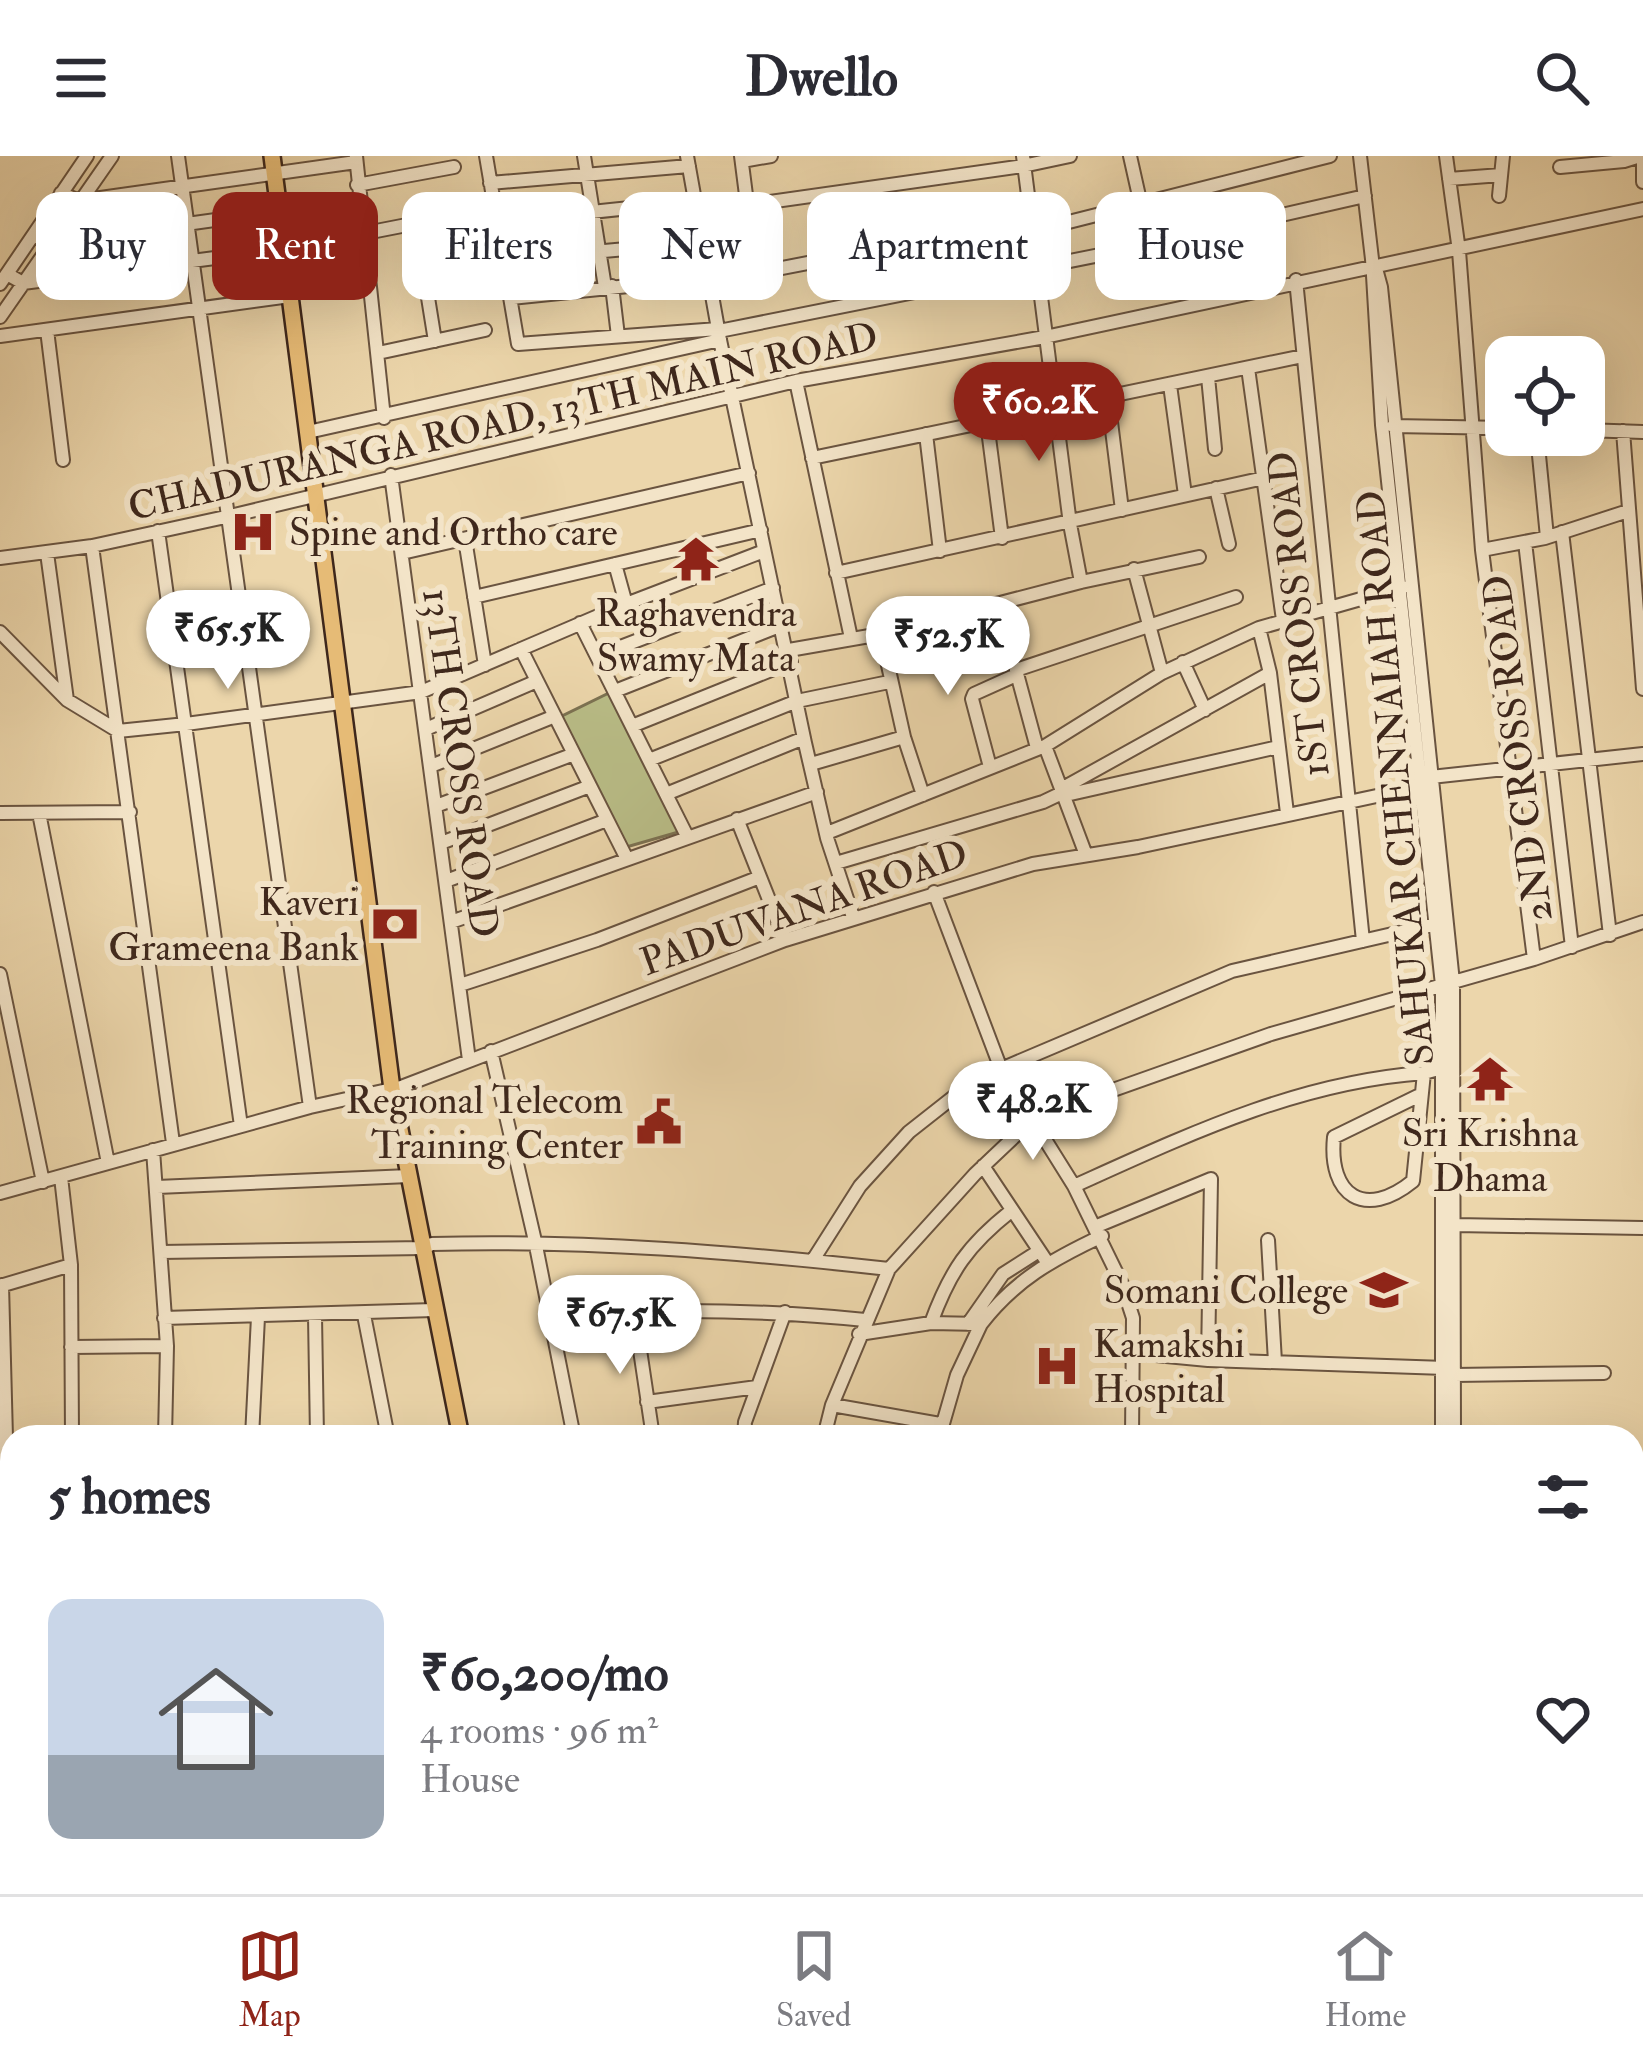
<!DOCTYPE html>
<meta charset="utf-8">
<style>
body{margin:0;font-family:"IM FELL Double Pica",serif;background:#f7f7f7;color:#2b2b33;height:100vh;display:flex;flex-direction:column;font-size:45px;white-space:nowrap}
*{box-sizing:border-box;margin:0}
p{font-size:39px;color:#7c7c81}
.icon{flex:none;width:66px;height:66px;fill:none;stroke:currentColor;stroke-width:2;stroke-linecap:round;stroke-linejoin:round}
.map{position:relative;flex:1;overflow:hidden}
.sheet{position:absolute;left:0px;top:1269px;width:1644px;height:471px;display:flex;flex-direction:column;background:#fff;border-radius:36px 36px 0 0;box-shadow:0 12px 48px #0002}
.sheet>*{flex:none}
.top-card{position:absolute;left:36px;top:36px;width:1572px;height:108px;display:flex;gap:24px}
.buttons{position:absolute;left:1485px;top:180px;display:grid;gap:24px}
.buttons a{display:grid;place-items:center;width:120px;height:120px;border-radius:24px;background:#fff;box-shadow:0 12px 48px #0002;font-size:60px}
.price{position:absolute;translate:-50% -102px;padding:0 27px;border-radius:42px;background:#fff;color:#222;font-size:39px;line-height:78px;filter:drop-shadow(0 3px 6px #0008)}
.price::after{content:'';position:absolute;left:50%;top:72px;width:36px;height:27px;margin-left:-18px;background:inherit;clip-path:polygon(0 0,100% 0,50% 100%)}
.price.active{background:#8f2418;color:#fff}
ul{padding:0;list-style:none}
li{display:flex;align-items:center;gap:36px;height:300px;padding:0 48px}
li span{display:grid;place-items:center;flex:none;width:336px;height:240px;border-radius:24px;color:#555}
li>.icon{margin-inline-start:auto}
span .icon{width:144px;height:144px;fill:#fffc;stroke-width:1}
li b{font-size:51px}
h2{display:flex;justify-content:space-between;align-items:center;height:144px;padding:0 48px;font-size:51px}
.chip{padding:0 42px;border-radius:24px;background:#fff;box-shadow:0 12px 48px #0002;font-size:42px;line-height:108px}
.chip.active{background:#8f2418;color:#fff}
header{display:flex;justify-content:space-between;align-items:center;height:156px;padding:0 48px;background:#fff;font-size:54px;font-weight:700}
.menu{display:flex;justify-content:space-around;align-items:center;height:168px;border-top:3px solid #e1e1e2;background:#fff;font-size:33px;color:#7c7c81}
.menu a{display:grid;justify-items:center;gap:6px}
.menu .active{color:#8f2418}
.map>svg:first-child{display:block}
.green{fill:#b9bd87;stroke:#7c7252;stroke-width:3}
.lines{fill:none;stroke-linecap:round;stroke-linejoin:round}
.stream{stroke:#757f72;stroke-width:3}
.minor-casing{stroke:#6a5440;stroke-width:16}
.major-casing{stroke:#3f281c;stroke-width:20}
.minor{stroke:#f3e4c8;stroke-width:12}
.major{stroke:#e6bb76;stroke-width:15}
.labels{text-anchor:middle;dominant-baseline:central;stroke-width:12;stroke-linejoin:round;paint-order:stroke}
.street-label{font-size:39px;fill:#3f281c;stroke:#f3e4c8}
.poi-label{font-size:39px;fill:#3f281c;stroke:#f3e4c8;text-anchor:end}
</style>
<header><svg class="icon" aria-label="menu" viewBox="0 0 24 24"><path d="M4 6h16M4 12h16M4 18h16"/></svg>Dwello<svg class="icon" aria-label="search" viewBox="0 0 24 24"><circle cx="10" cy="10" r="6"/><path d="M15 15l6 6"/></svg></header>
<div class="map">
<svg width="1643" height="1738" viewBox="0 0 1643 1738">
<rect width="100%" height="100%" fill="#ecd6ab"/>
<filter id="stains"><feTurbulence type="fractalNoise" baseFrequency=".00167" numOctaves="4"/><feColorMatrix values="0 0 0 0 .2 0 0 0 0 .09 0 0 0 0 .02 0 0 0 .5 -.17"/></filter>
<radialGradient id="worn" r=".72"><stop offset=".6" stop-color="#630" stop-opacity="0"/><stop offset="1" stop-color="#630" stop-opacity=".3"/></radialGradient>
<path class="green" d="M 613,535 L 682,675 L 623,692 L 558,562 Z"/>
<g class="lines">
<path class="stream" d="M 889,1738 L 895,1728"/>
<g class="minor-casing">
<path id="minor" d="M 178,0 L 310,951
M 356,0 L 384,262
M 486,0 L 518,188 L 718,173
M 584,0 L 605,131
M 687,0 L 720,184 L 805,587 L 827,682 L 853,761
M 741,0 L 756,117
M 1023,0 L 1070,368 L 1081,426
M 1130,0 L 1150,89
M 1360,0 L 1372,103 L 1382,269 L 1442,829 L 1442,1281
M 1446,0 L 1459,95 L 1482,394 L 1534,803
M 1643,1 L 1643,26
M 742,5 L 771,0
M 1560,11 L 1624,5 L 1640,0
M 1449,23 L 1501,19
M 490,27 L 689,10
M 357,29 L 454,11
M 61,37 L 79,45 L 356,6
M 1499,40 L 1503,0
M 748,49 L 1023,10 L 1070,0
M 497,66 L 696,45
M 416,67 L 435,185
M 1033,75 L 1330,0
M 34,80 L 51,87 L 358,44
M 505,104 L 703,86
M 1375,109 L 1381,131 L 1453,826 L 1454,1281
M 425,117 L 471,105
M 7,118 L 23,127 L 284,93 L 463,58
M 1296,124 L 1363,785
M 0,128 L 87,0
M 612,130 L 618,180
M 511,142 L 756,117 L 1030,64
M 0,161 L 112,0
M 47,174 L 63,304
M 719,175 L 1150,89 L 1365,40
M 0,180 L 290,140
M 378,197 L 485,174
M 1248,212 L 1283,464
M 1208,221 L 1215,293
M 796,225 L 851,482
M 1170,229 L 1185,339
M 1108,242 L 1122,354
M 987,266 L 1002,382
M 1393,270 L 1506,272
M 1584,274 L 1643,276
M 1623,275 L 1643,533
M 308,276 L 720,184
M 926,278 L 940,395
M 1537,279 L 1547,381
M 812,302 L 1303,200
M 391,319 L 469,904
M 1216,332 L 1229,388
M 158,375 L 241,970
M 1562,376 L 1610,779
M 465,383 L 485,509
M 1525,386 L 1572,791
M 92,390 L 173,987
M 1482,394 L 1545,382 L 1628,355
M 47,397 L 67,544
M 402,397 L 749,317
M 0,402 L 92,390 L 230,360 L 796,225 L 1045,181 L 1643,53
M 615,408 L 626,448
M 1134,413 L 1162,517
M 836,417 L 1264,322
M 474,441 L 761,374
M 580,467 L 687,680
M 1259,472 L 1270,517 L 1287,657
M 0,476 L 67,544 L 118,575 L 186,568 L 421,536 L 626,448 L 764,395
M 881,478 L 904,581 L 923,639
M 521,493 L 626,701
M 789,494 L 881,478 L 1081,426 L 1199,401
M 597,500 L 773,432
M 1183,506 L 1205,554
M 615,535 L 782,469
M 632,570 L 791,506
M 426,573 L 537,525
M 1045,590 L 1086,699
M 1037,592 L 1016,514 L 1236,441
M 649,604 L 797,545 L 889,526
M 811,608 L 904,581
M 431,610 L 555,560
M 990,611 L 972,543 L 974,538 L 1016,519
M 1063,632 L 1270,517
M 666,638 L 804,582
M 1066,639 L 1278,591
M 436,650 L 574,598
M 0,657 L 130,656
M 39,657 L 108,1007
M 737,663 L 785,784
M 827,677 L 1045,590 L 1162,517 L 1259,472 L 1403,431
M 441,687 L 590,630
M 836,707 L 1043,646 L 1064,636
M 446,725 L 607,664
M 934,736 L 1001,913 L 1074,1030 L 1122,1128 L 1133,1162 L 1132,1281
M 451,766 L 817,636
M 0,818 L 43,1026
M 460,829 L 597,784 L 760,721
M 491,895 L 535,1085 L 574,1281
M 1420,939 L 1334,981 C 1328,1040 1365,1064 1413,1025 L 1424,917 L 1442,912
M 153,994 L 167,1190 L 165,1281
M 983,1010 L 1047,1106
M 61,1021 L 71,1109 L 72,1281
M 1074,1030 C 1187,979 1298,926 1424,917
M 157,1031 L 409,1020
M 0,1037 L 310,951 L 401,931 L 785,784 L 1033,708 L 1138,691 L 1400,635 L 1431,621 L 1643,598
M 1455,1069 L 1643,1072
M 1097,1070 L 1211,1023 L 1208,1204
M 1268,1084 L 1275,1206
M 161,1096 L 423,1092 L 432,1088 C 586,1084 736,1096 889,1113
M 813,1104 L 860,1030 L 909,976 L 956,939 L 1001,913 L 1232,815 L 1436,768
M 0,1130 L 71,1109
M 634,1154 L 653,1281
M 364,1159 L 388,1281
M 550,1159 C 655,1153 760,1153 865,1164
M 315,1160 L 317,1281
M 164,1162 L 434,1154
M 931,1167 C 950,1115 968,1089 1011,1055
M 968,1168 L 1003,1118 L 1039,1095
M 859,1178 L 931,1167 L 981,1168 C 1015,1124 1053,1103 1102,1080
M 71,1191 L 167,1190
M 1135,1197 L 1208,1204 L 1445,1212
M 1454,1219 L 1604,1217
M 647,1246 L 757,1231
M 832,1249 L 940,1268 L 941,1281
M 942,1271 L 957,1219 L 981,1168
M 252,1281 L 258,1161
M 744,1281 L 745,1266 L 785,1156
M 824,1281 L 832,1249 L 889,1113 L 975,1018 L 1034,962 L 1271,878 L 1534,803 L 1643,766
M 0,1378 L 6,1282 L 2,1129
M 0,1578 L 12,1578
M 1632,1703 L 1643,1703
M 345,1728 L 421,1735
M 483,1728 L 485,1738
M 808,1728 L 808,1738
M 1014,1728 L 1014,1738
M 1083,1728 L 1083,1738
M 1204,1728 L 1204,1738
M 1381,1728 L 1381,1738
M 1446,1728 L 1447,1738
M 1516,1728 L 1516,1738
M 116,1738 L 117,1728
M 182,1738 L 183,1728
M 248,1738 L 249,1728
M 286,1738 L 287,1728
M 328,1738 L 329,1728
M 467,1738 L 467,1728
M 897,1738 L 903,1728
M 1128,1738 L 1129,1728"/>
</g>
<g class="major-casing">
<path id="major" d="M 272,0 L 392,933 L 461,1281
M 0,1499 L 12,1504
M 0,1520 L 12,1525
M 1632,1623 L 1643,1623
M 1632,1643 L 1643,1643
M 558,1728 L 560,1738"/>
</g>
<use href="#minor" class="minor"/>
<use href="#major" class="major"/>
</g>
<defs>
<g id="hospital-bare" transform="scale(3.6)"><path d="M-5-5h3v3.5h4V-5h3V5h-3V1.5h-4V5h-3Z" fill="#8f2418" stroke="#f3e4c8" stroke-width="2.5" paint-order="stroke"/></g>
<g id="temple-bare" transform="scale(3.6)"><path d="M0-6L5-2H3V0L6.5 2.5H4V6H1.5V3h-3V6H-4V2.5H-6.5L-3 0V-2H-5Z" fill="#8f2418" stroke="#f3e4c8" stroke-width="2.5" paint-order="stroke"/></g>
<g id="bank-bare" transform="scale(3.6)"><path d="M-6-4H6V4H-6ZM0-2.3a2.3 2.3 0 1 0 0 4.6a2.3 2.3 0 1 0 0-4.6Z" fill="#8f2418" stroke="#f3e4c8" stroke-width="2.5" paint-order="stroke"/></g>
<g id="civic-bare" transform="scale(3.6)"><path d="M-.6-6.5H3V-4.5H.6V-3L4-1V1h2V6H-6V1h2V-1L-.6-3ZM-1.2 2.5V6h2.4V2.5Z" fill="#8f2418" stroke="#f3e4c8" stroke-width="2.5" paint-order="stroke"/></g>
<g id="university-bare" transform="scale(3.6)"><path d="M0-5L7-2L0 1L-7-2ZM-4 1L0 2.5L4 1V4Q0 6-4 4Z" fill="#8f2418" stroke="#f3e4c8" stroke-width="2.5" paint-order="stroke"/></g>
</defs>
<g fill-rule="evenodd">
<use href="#hospital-bare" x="253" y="376"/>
<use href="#temple-bare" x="696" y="403"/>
<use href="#bank-bare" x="395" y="768"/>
<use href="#temple-bare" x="1490" y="923"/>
<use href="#civic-bare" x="659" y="966"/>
<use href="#university-bare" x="1384" y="1134"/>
<use href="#hospital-bare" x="1057" y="1210"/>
</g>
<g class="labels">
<g class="street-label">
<text transform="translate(503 266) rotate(-13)">CHADURANGA ROAD, 13TH MAIN ROAD</text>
<text transform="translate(1299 458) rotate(-96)">1ST CROSS ROAD</text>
<text transform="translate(1518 592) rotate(-97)">2ND CROSS ROAD</text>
<text transform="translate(460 607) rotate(82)">13TH CROSS ROAD</text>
<text transform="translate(1396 622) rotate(-95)">SAHUKAR CHENNAIAH ROAD</text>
<text transform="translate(804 752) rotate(-19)">PADUVANA ROAD</text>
</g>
<g class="poi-label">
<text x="289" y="376" text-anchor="start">Spine and Ortho care</text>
<text x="696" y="457" text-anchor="middle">Raghavendra<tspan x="696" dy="45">Swamy Mata</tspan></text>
<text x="359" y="746">Kaveri<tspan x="359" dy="45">Grameena Bank</tspan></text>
<text x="623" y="944">Regional Telecom<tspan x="623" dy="45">Training Center</tspan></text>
<text x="1490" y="977" text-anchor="middle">Sri Krishna<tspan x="1490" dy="45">Dhama</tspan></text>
<text x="1348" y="1134">Somani College</text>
<text x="1093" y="1188" text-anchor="start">Kamakshi<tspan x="1093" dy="45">Hospital</tspan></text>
</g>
</g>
<rect width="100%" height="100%" filter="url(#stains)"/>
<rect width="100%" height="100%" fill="url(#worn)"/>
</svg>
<div class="buttons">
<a><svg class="icon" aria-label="locate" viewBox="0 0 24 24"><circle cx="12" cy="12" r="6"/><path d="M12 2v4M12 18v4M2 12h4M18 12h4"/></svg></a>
</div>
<b class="price active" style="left:1039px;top:308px">₹60.2K</b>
<b class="price" style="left:228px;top:536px">₹65.5K</b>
<b class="price" style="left:948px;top:542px">₹52.5K</b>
<b class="price" style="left:1033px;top:1007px">₹48.2K</b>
<b class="price" style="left:620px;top:1221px">₹67.5K</b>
<div class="top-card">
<a class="chip">Buy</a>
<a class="chip active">Rent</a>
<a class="chip">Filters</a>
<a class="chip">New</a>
<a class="chip">Apartment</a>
<a class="chip">House</a>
</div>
<section class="sheet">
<h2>5 homes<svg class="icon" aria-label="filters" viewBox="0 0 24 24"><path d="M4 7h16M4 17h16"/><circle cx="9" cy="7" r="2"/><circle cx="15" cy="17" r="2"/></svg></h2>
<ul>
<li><span style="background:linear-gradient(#c9d6e8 65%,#9aa5b1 0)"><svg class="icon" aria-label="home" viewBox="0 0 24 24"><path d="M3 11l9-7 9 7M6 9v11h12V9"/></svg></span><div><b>₹60,200/mo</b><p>4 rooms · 96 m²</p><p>House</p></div><svg class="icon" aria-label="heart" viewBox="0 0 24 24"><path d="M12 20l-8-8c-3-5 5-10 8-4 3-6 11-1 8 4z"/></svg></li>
</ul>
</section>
</div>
<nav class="menu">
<a class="active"><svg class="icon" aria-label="map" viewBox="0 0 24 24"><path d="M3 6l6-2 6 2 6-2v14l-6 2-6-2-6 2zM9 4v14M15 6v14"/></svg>Map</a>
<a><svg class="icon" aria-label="saved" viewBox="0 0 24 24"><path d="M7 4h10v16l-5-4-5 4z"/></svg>Saved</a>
<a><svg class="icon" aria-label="home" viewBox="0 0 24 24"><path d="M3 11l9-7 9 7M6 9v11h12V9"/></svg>Home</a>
</nav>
